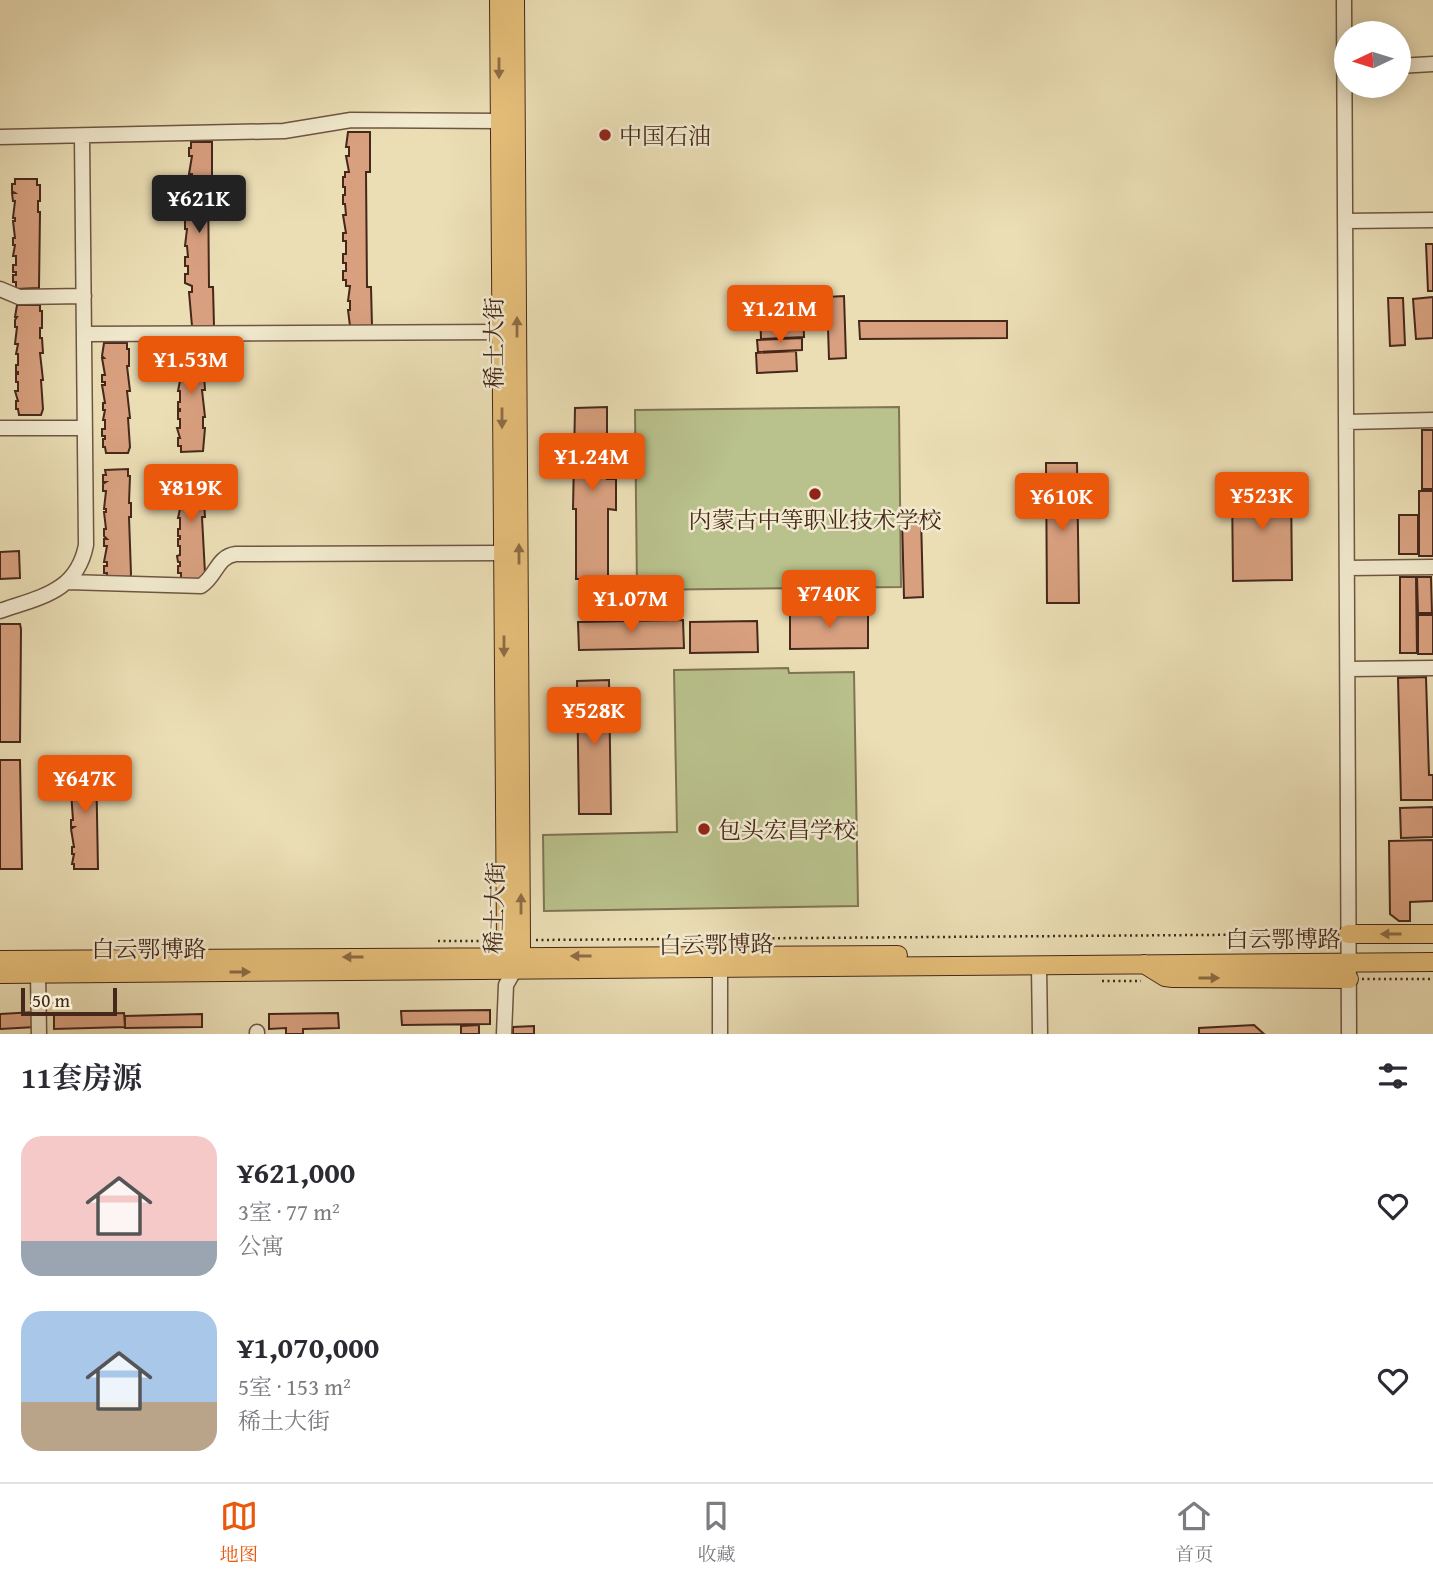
<!DOCTYPE html>
<html lang="zh">
<meta charset="utf-8">
<style>
body{margin:0;font-family:"Gentium Book Plus","Noto Serif SC",serif;background:#f2f2f3;color:#2b2b33;height:100vh;display:flex;flex-direction:column;font-size:26px;white-space:nowrap}
*{box-sizing:border-box;margin:0}
p{font-size:23px;color:#7c7c81}
.icon{flex:none;width:38px;height:38px;fill:none;stroke:currentColor;stroke-width:2;stroke-linecap:round;stroke-linejoin:round}
.map{position:relative;height:1034px;overflow:hidden}
.panel{display:flex;flex-direction:column;background:#fff;flex:1}
.panel>*{flex:none}
.needle{width:46px;rotate:266deg}
.tools{position:absolute;left:1334px;top:21px;display:grid;gap:14px}
.tools a{display:grid;place-items:center;width:77px;height:77px;border-radius:50%;background:#fff;box-shadow:0 4px 18px #0003;font-size:35px}
.scale{position:absolute;left:21px;bottom:18px;width:96px;box-sizing:border-box;padding-left:7px;border:4px solid #46281b;border-top:0;font-size:19px;line-height:24px;white-space:nowrap;color:#46281b;-webkit-text-stroke:5px #f2eacf;paint-order:stroke}
.price{position:absolute;translate:-50% -60px;padding:0 16px;border-radius:7px;background:#ea580c;color:#fff;font-size:23px;line-height:46px;filter:drop-shadow(0 2px 4px #0008)}
.price::after{content:'';position:absolute;left:50%;top:42px;width:21px;height:16px;margin-left:-10px;background:inherit;clip-path:polygon(0 0,100% 0,50% 100%)}
.price.active{background:#222;color:#fff}
ul{padding:0;list-style:none}
li{display:flex;align-items:center;gap:21px;height:175px;padding:0 21px}
li span{display:grid;place-items:center;flex:none;width:196px;height:140px;border-radius:21px;color:#555}
li>.icon{margin-inline-start:auto}
span .icon{width:84px;height:84px;fill:#fffc;stroke-width:1}
li b{font-size:30px}
h2{display:flex;justify-content:space-between;align-items:center;height:84px;padding:0 21px;font-size:30px}
.tabs{display:flex;justify-content:space-around;align-items:center;height:98px;border-top:2px solid #e1e1e2;background:#fff;font-size:19px;color:#7c7c81}
.tabs a{display:grid;justify-items:center;gap:4px}
.tabs .active{color:#ea580c}
.map>svg:first-child{display:block}
.green{fill:#b9c18c;stroke:#807454;stroke-width:2}
.building{fill:#d8a07f;stroke:#46281b;stroke-width:2}
.lines{fill:none;stroke-linecap:round;stroke-linejoin:round}
.minor-casing{stroke:#6f5642;stroke-width:17}
.major-casing{stroke:#46281b;stroke-width:20}
.path{stroke:#46281b;stroke-width:2.5;stroke-dasharray:2 3.5;stroke-linecap:butt}
.minor{stroke:#f2eacf;stroke-width:14}
.major{stroke:#e6bf7a;stroke-width:18}
.oneway{fill:#8e6c46}
.poi-dot{fill:#8f2418;stroke:#f2eacf;stroke-width:2.5}
.labels{text-anchor:middle;dominant-baseline:central;stroke-width:5;stroke-linejoin:round;paint-order:stroke}
.poi-label{font-size:23px;fill:#46281b;stroke:#f2eacf;text-anchor:start}
.street-label{font-size:23px;fill:#46281b;stroke:#f2eacf}
</style>
<div class="map">
<svg width="1433" height="1034" viewBox="0 0 1433 1034">
<rect width="100%" height="100%" fill="#ebdeb5"/>
<filter id="stains"><feTurbulence type="fractalNoise" baseFrequency=".00286" numOctaves="4"/><feColorMatrix values="0 0 0 0 .2 0 0 0 0 .09 0 0 0 0 .02 0 0 0 .5 -.17"/></filter>
<radialGradient id="worn" r=".72"><stop offset=".6" stop-color="#630" stop-opacity="0"/><stop offset="1" stop-color="#630" stop-opacity=".3"/></radialGradient>
<path class="green" d="M 899,407 L 901,587 L 637,590 L 635,410 Z
M 788,668 L 789,673 L 854,672 L 858,906 L 544,911 L 543,835 L 677,832 L 674,670 Z"/>
<path class="building" d="M 348,132 L 370,132 L 370,172 L 366,172 L 367,287 L 371,287 L 372,326 L 350,326 L 348,310 L 350,310 L 350,301 L 348,301 L 350,286 L 346,286 L 346,280 L 343,280 L 343,271 L 346,271 L 346,263 L 343,263 L 343,254 L 346,254 L 346,241 L 343,241 L 343,233 L 346,233 L 343,215 L 346,215 L 345,204 L 343,204 L 343,195 L 345,195 L 345,187 L 343,187 L 343,177 L 345,177 L 345,172 L 349,172 L 346,156 L 349,156 L 349,147 L 346,147 Z
M 191,142 L 212,142 L 212,181 L 208,181 L 209,287 L 213,287 L 214,326 L 192,326 L 189,292 L 192,292 L 192,286 L 185,283 L 185,274 L 188,274 L 188,266 L 185,266 L 185,257 L 188,257 L 187,246 L 185,246 L 187,229 L 185,229 L 185,220 L 187,220 L 185,185 L 187,185 L 187,178 L 192,178 L 192,174 L 189,174 L 192,156 L 189,156 L 189,148 L 191,148 Z
M 15,179 L 37,179 L 37,185 L 40,185 L 40,201 L 38,201 L 38,212 L 40,212 L 39,288 L 16,289 L 16,282 L 13,282 L 13,275 L 16,275 L 16,272 L 13,272 L 13,265 L 16,265 L 16,256 L 13,256 L 15,245 L 13,245 L 13,238 L 15,238 L 13,221 L 15,221 L 15,218 L 13,218 L 15,201 L 13,201 L 12,193 L 15,193 L 12,191 L 12,184 L 15,184 Z
M 1426,244 L 1433,244 L 1433,291 L 1428,291 Z
M 844,296 L 846,358 L 829,359 L 827,297 Z
M 1433,297 L 1433,338 L 1416,339 L 1413,299 Z
M 1388,298 L 1403,298 L 1405,345 L 1390,346 Z
M 17,305 L 40,305 L 40,311 L 42,311 L 42,328 L 40,328 L 40,338 L 42,338 L 43,353 L 40,353 L 43,380 L 41,380 L 43,409 L 41,415 L 19,415 L 18,409 L 16,409 L 16,401 L 18,401 L 15,391 L 18,391 L 18,382 L 16,382 L 16,374 L 18,374 L 18,372 L 16,372 L 16,365 L 18,365 L 18,354 L 16,354 L 18,344 L 15,344 L 17,327 L 15,327 L 15,320 L 17,317 L 15,317 Z
M 803,309 L 804,337 L 761,339 L 760,310 Z
M 859,321 L 1007,321 L 1007,338 L 860,339 Z
M 802,338 L 802,350 L 758,352 L 757,340 Z
M 179,342 L 202,342 L 202,348 L 204,348 L 204,365 L 202,365 L 202,375 L 204,375 L 205,390 L 202,390 L 205,417 L 203,417 L 203,428 L 205,428 L 203,451 L 181,452 L 181,446 L 178,446 L 178,438 L 180,438 L 177,428 L 180,428 L 180,419 L 178,419 L 178,411 L 180,411 L 180,409 L 178,409 L 178,402 L 180,402 L 180,391 L 178,391 L 180,381 L 177,381 L 179,364 L 177,364 L 177,357 L 179,354 L 177,354 Z
M 104,343 L 127,343 L 127,349 L 129,349 L 129,366 L 127,366 L 130,391 L 127,391 L 130,418 L 128,418 L 130,447 L 128,453 L 106,453 L 105,447 L 103,447 L 103,439 L 105,439 L 105,436 L 102,436 L 102,429 L 105,429 L 105,420 L 103,420 L 105,410 L 103,410 L 103,403 L 105,403 L 102,385 L 105,385 L 105,382 L 102,382 L 102,375 L 105,375 L 102,358 L 104,358 L 102,356 Z
M 796,351 L 797,371 L 757,373 L 756,353 Z
M 607,407 L 607,479 L 616,479 L 616,510 L 608,509 L 608,579 L 576,579 L 576,509 L 573,509 L 575,408 Z
M 1422,430 L 1433,430 L 1433,489 L 1422,489 Z
M 1046,463 L 1077,463 L 1079,603 L 1047,603 Z
M 128,469 L 128,476 L 130,476 L 129,503 L 131,503 L 131,517 L 129,517 L 131,574 L 130,579 L 107,579 L 107,573 L 104,573 L 104,566 L 107,566 L 107,562 L 104,562 L 107,546 L 104,546 L 104,539 L 107,539 L 104,536 L 104,529 L 106,529 L 104,512 L 106,512 L 106,509 L 104,509 L 106,491 L 103,491 L 103,484 L 106,482 L 103,482 L 103,475 L 106,475 L 105,470 Z
M 202,469 L 202,476 L 204,475 L 204,492 L 202,492 L 202,503 L 204,502 L 205,517 L 202,517 L 205,573 L 203,579 L 181,579 L 181,573 L 178,573 L 178,566 L 180,566 L 180,562 L 178,562 L 177,556 L 180,555 L 180,546 L 178,546 L 178,539 L 180,539 L 180,536 L 178,536 L 178,529 L 180,529 L 180,518 L 178,518 L 180,509 L 177,509 L 179,491 L 177,491 L 177,484 L 179,482 L 177,482 L 177,475 L 179,475 L 179,470 Z
M 1291,484 L 1292,580 L 1233,581 L 1232,485 Z
M 1419,491 L 1433,491 L 1433,556 L 1419,556 Z
M 1399,515 L 1418,515 L 1418,554 L 1399,554 Z
M 921,516 L 923,597 L 904,598 L 902,517 Z
M 19,551 L 20,578 L 0,579 L 0,552 Z
M 1400,577 L 1416,577 L 1417,653 L 1400,653 Z
M 1417,577 L 1431,577 L 1432,613 L 1418,613 Z
M 868,611 L 868,648 L 790,649 L 790,612 Z
M 1418,615 L 1433,615 L 1433,654 L 1418,654 Z
M 683,620 L 684,648 L 579,650 L 578,622 Z
M 757,621 L 758,652 L 690,653 L 690,622 Z
M 0,624 L 20,624 L 21,629 L 20,742 L 0,742 Z
M 1426,677 L 1429,775 L 1433,775 L 1433,800 L 1401,800 L 1398,678 Z
M 609,680 L 611,814 L 579,814 L 577,681 Z
M 0,760 L 20,760 L 22,869 L 0,869 Z
M 72,760 L 96,760 L 98,869 L 74,869 L 74,864 L 72,864 L 74,854 L 72,854 L 72,847 L 74,847 L 71,829 L 74,827 L 71,827 L 71,820 L 73,820 L 71,791 L 73,791 L 73,783 L 71,783 Z
M 1433,807 L 1433,837 L 1401,838 L 1400,808 Z
M 1433,840 L 1433,901 L 1410,902 L 1410,921 L 1399,921 L 1390,914 L 1389,841 Z
M 490,1010 L 490,1024 L 402,1025 L 401,1011 Z
M 35,1012 L 35,1027 L 0,1029 L 0,1014 Z
M 124,1013 L 125,1027 L 54,1029 L 54,1015 Z
M 338,1013 L 339,1028 L 303,1029 L 303,1034 L 286,1034 L 286,1028 L 269,1029 L 269,1014 Z
M 202,1014 L 202,1027 L 125,1028 L 125,1016 Z
M 479,1025 L 479,1034 L 461,1034 L 461,1026 Z
M 1254,1025 L 1264,1034 L 1199,1034 L 1199,1028 Z
M 534,1026 L 534,1034 L 513,1034 L 513,1027 Z"/>
<g class="lines">
<g class="minor-casing">
<path id="minor" d="M 1344,0 L 1349,1034
M 1398,66 L 1433,64
M 0,137 L 284,131 L 351,120 L 500,121
M 1345,221 L 1433,220
M 0,289 L 19,297 L 84,296
M 85,334 L 501,332
M 1346,422 L 1433,420
M 0,428 L 84,428
M 1347,568 L 1433,567
M 68,582 L 201,586 C 216,577 217,556 236,554 L 503,553
M 0,611 C 40,597 77,592 86,545 L 82,136
M 1348,669 L 1433,668
M 1039,966 L 1040,1034
M 38,973 L 39,1034
M 257,1032 L 257,1034
M 504,1034 L 506,985 L 514,971
M 720,1034 L 720,969"/>
</g>
<g class="major-casing">
<path id="major" d="M 499,0 L 506,941 L 506,956 L 511,965
M 515,0 L 521,940 L 521,956 L 517,964
M 1348,934 L 1433,934
M 0,960 L 898,955
M 1144,964 L 1165,977 L 1173,978 L 1349,979
M 0,974 L 1433,962"/>
</g>
<path class="path" d="M 536,940 L 1334,934
M 438,941 L 491,941
M 1362,979 L 1433,979
M 1102,981 L 1141,981"/>
<use href="#minor" class="minor"/>
<use href="#major" class="major"/>
</g>
<defs><path id="oneway-solid" d="M-6-.8H1V-3.2L6.5 0L1 3.2V.8H-6Z" transform="scale(1.75)"/></defs>
<g class="oneway">
<use href="#oneway-solid" transform="translate(499 68) rotate(90)"/>
<use href="#oneway-solid" transform="translate(517 327) rotate(-90)"/>
<use href="#oneway-solid" transform="translate(502 418) rotate(90)"/>
<use href="#oneway-solid" transform="translate(519 554) rotate(-90)"/>
<use href="#oneway-solid" transform="translate(504 646) rotate(90)"/>
<use href="#oneway-solid" transform="translate(521 904) rotate(-90)"/>
<use href="#oneway-solid" transform="translate(1391 934) rotate(-180)"/>
<use href="#oneway-solid" transform="translate(581 956) rotate(180)"/>
<use href="#oneway-solid" transform="translate(353 957) rotate(180)"/>
<use href="#oneway-solid" transform="translate(240 972)"/>
<use href="#oneway-solid" transform="translate(1209 978)"/>
</g>
<g class="poi-dot">
<circle cx="605" cy="135" r="7"/>
<circle cx="815" cy="494" r="7"/>
<circle cx="704" cy="829" r="7"/>
</g>
<g class="labels">
<g class="poi-label">
<text x="619" y="135">中国石油</text>
<text x="815" y="519" text-anchor="middle">内蒙古中等职业技术学校</text>
<text x="718" y="829">包头宏昌学校</text>
</g>
<g class="street-label">
<text transform="translate(493 343) rotate(-90)">稀土大街</text>
<text transform="translate(494 908) rotate(-88)">稀土大街</text>
<text x="1283" y="938">白云鄂博路</text>
<text transform="translate(716 944) rotate(-1)">白云鄂博路</text>
<text x="149" y="948">白云鄂博路</text>
</g>
</g>
<rect width="100%" height="100%" filter="url(#stains)"/>
<rect width="100%" height="100%" fill="url(#worn)"/>
</svg>
<div class="tools">
<a><svg class="needle" viewBox="-14 -14 28 28"><path d="M0-13l5 13h-10z" fill="#e53935"/><path d="M0 13l5-13h-10z" fill="#7c7c81"/></svg></a>
</div>
<div class="scale">50 m</div>
<b class="price active" style="left:199px;top:235px">¥621K</b>
<b class="price" style="left:780px;top:345px">¥1.21M</b>
<b class="price" style="left:191px;top:396px">¥1.53M</b>
<b class="price" style="left:592px;top:493px">¥1.24M</b>
<b class="price" style="left:191px;top:524px">¥819K</b>
<b class="price" style="left:1262px;top:532px">¥523K</b>
<b class="price" style="left:1062px;top:533px">¥610K</b>
<b class="price" style="left:829px;top:630px">¥740K</b>
<b class="price" style="left:631px;top:635px">¥1.07M</b>
<b class="price" style="left:594px;top:747px">¥528K</b>
<b class="price" style="left:85px;top:815px">¥647K</b>
</div>
<section class="panel">
<h2>11套房源<svg class="icon" aria-label="filters" viewBox="0 0 24 24"><path d="M4 7h16M4 17h16"/><circle cx="9" cy="7" r="2"/><circle cx="15" cy="17" r="2"/></svg></h2>
<ul>
<li><span style="background:linear-gradient(#f6c9c9 75%,#9aa5b1 0)"><svg class="icon" aria-label="home" viewBox="0 0 24 24"><path d="M3 11l9-7 9 7M6 9v11h12V9"/></svg></span><div><b>¥621,000</b><p>3室 · 77 m²</p><p>公寓</p></div><svg class="icon" aria-label="heart" viewBox="0 0 24 24"><path d="M12 20l-8-8c-3-5 5-10 8-4 3-6 11-1 8 4z"/></svg></li>
<li><span style="background:linear-gradient(#a9c7e8 65%,#b9a48a 0)"><svg class="icon" aria-label="home" viewBox="0 0 24 24"><path d="M3 11l9-7 9 7M6 9v11h12V9"/></svg></span><div><b>¥1,070,000</b><p>5室 · 153 m²</p><p>稀土大街</p></div><svg class="icon" aria-label="heart" viewBox="0 0 24 24"><path d="M12 20l-8-8c-3-5 5-10 8-4 3-6 11-1 8 4z"/></svg></li>
</ul>
</section>
<nav class="tabs">
<a class="active"><svg class="icon" aria-label="map" viewBox="0 0 24 24"><path d="M3 6l6-2 6 2 6-2v14l-6 2-6-2-6 2zM9 4v14M15 6v14"/></svg>地图</a>
<a><svg class="icon" aria-label="saved" viewBox="0 0 24 24"><path d="M7 4h10v16l-5-4-5 4z"/></svg>收藏</a>
<a><svg class="icon" aria-label="home" viewBox="0 0 24 24"><path d="M3 11l9-7 9 7M6 9v11h12V9"/></svg>首页</a>
</nav>
